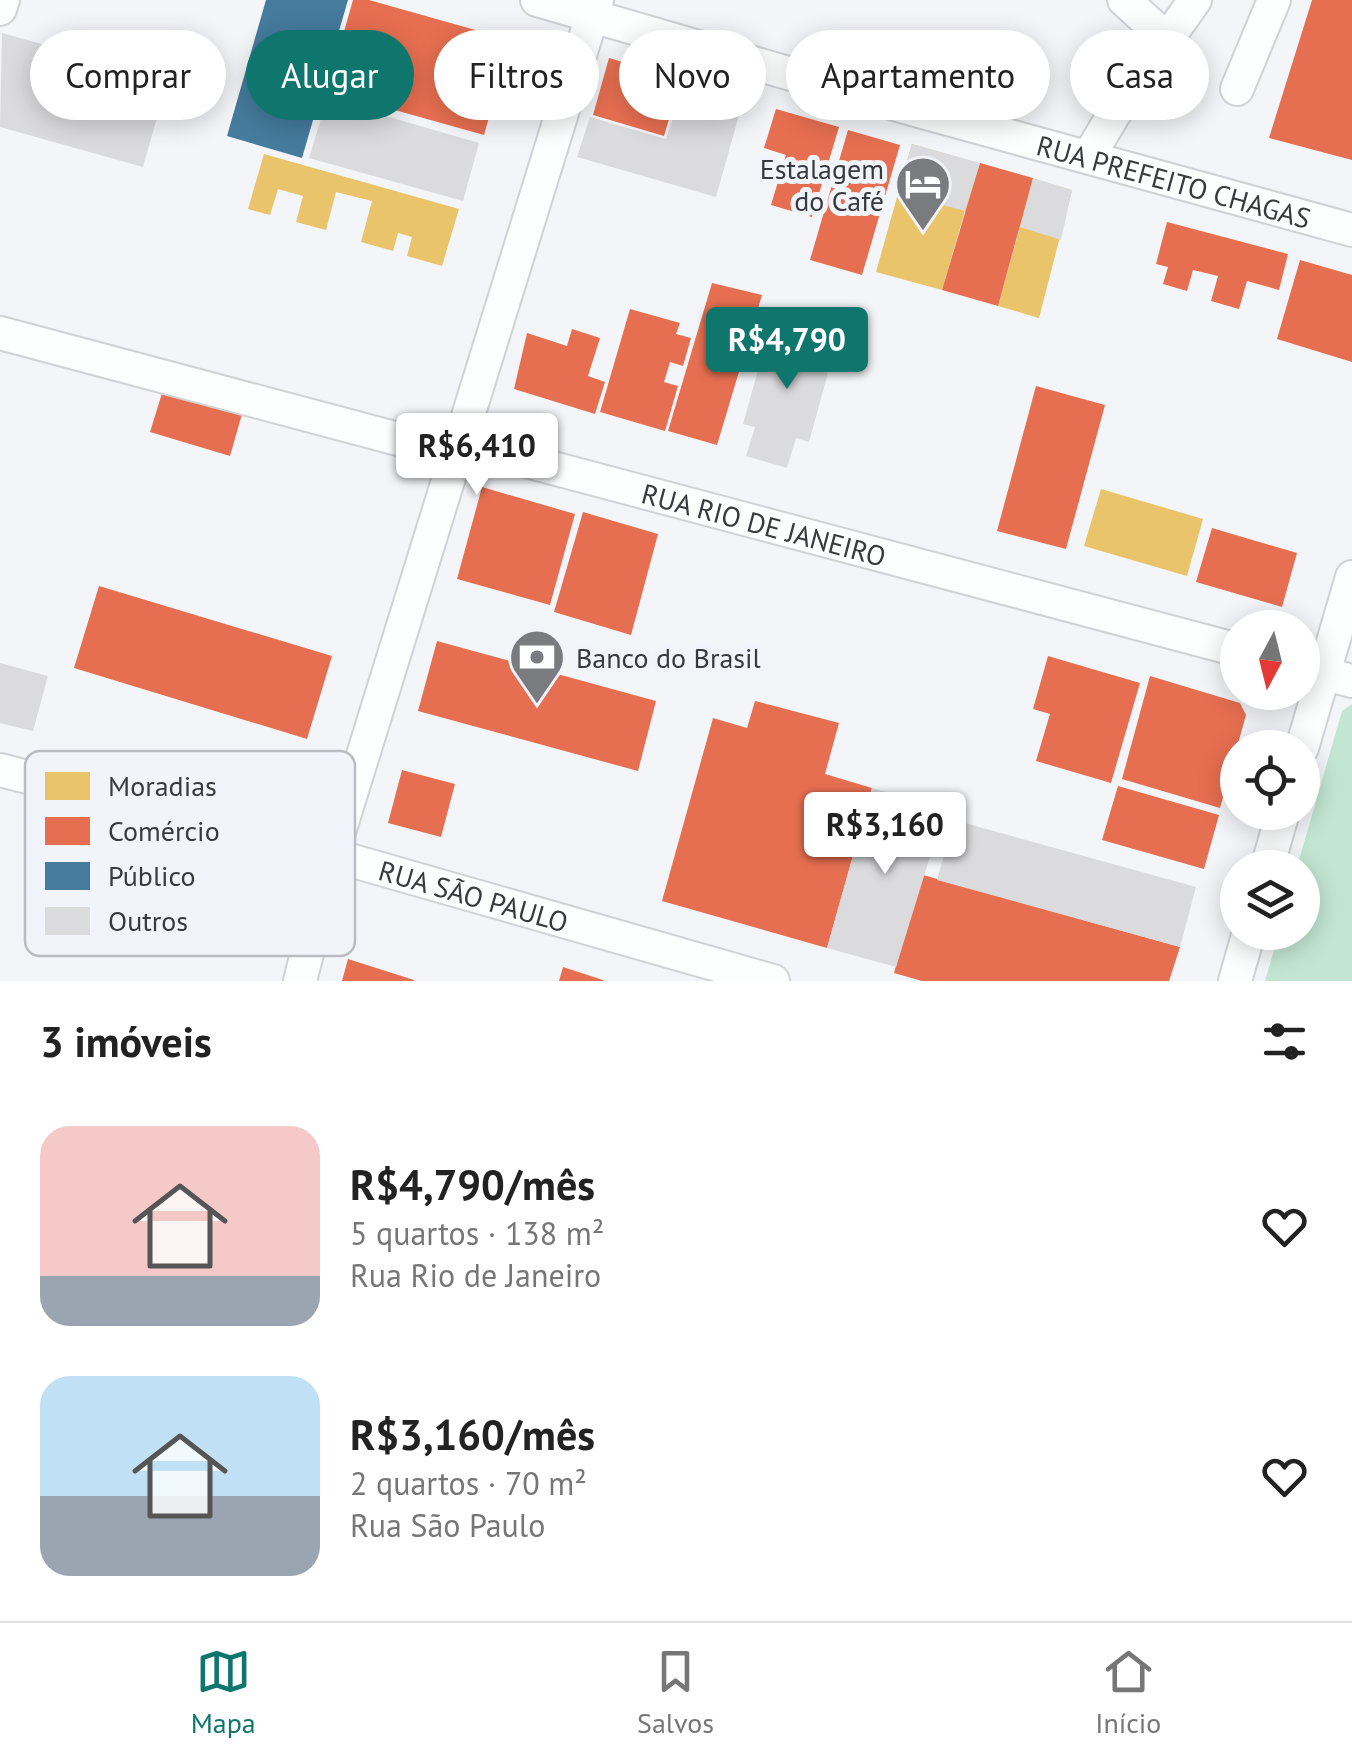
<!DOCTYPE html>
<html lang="pt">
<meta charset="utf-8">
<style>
body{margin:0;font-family:"PT Sans",sans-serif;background:#f2f2f2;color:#222;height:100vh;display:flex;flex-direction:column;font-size:38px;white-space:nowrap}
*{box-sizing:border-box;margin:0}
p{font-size:32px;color:#767676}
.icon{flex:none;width:55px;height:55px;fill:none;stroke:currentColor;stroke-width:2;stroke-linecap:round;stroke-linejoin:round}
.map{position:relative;height:981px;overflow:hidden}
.drawer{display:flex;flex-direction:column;background:#fff;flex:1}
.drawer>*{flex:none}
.hud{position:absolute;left:30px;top:30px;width:1292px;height:90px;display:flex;gap:20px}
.needle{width:65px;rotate:187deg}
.controls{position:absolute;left:1220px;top:610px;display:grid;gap:20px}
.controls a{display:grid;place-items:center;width:100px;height:100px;border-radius:50%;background:#fff;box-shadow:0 5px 25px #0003;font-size:50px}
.price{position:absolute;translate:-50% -85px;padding:0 22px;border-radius:10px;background:#fff;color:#222;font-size:32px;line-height:65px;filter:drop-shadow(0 2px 5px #0008)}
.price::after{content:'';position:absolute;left:50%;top:60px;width:30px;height:22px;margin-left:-15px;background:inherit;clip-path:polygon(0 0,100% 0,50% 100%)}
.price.current{background:#0f766e;color:#fff}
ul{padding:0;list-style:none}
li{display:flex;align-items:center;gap:30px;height:250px;padding:0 40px}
li span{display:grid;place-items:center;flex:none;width:280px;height:200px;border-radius:30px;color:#555}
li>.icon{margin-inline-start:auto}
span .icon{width:120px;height:120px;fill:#fffc;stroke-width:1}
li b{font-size:42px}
h2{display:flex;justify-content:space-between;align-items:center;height:120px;padding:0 40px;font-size:42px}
.chip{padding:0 35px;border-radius:45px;background:#fff;box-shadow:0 5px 25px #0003;font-size:35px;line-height:90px}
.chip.current{background:#0f766e;color:#fff}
.tab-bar{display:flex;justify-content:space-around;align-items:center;height:140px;border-top:2px solid #e0e0e0;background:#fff;font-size:28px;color:#767676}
.tab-bar a{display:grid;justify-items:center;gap:5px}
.tab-bar .current{color:#0f766e}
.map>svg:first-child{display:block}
.green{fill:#c3e6d3}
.homes{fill:#e9c46a}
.shops{fill:#e76f51}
.public{fill:#457b9d}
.building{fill:#dbdbde}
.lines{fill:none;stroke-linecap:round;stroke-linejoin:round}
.minor-casing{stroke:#d1d2d5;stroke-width:36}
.minor{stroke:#fdfefe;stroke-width:32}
.labels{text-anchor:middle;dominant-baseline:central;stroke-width:10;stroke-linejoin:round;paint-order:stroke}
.poi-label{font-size:28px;fill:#393a3d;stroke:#f1f4fa;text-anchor:end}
.street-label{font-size:28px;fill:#393a3d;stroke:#f1f4fa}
.key{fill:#f1f4fa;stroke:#babcc1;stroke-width:2.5}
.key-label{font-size:28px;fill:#393a3d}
</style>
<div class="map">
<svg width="1352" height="981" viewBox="0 0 1352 981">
<rect width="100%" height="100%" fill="#f3f5f8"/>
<path class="green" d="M 1352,704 L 1352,981 L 1265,981 L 1279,933 L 1302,932 L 1302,868 L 1297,867 L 1342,711 Z"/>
<path class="homes" d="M 912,144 L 1072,190 L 1039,318 L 998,306 L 1020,227 L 965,211 L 942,290 L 876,272 Z
M 264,154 L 459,209 L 442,266 L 407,256 L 412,237 L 398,233 L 393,251 L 361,242 L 372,201 L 336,192 L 326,230 L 296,222 L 303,196 L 278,189 L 270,215 L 248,209 Z
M 1101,489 L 1203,519 L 1187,576 L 1084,546 Z"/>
<path class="shops" d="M 353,0 L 369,0 L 511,40 L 484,135 L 327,91 Z
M 1312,0 L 1352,0 L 1352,160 L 1269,138 Z
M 609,58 L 681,79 L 664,136 L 593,115 Z
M 776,109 L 839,127 L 812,217 L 771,205 L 786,155 L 764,148 Z
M 848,130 L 900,145 L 862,275 L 810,260 Z
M 980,163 L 1033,178 L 998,306 L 942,290 Z
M 1167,222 L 1288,254 L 1279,290 L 1247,281 L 1239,309 L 1211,301 L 1218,276 L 1193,270 L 1187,291 L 1163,284 L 1168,267 L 1156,264 Z
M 1300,260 L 1352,275 L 1352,362 L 1277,339 Z
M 712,283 L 762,295 L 717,445 L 668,431 Z
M 630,309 L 680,323 L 676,334 L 691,338 L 683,366 L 670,362 L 664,382 L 678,386 L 665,431 L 600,412 Z
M 572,329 L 600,338 L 588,376 L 605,382 L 595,414 L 514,389 L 527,333 L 567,346 Z
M 1036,386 L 1105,405 L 1066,549 L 997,531 Z
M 163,390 L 242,414 L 230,456 L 150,432 Z
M 482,487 L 575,514 L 550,605 L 457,579 Z
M 583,512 L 658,534 L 631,635 L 554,612 Z
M 1212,528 L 1297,553 L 1282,607 L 1196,582 Z
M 99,586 L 332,656 L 307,739 L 74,668 Z
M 437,641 L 656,701 L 638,771 L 418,711 Z
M 1048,656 L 1140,683 L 1111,783 L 1036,761 L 1050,714 L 1033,709 Z
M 1150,676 L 1240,703 L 1246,715 L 1220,808 L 1122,779 Z
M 755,701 L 839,723 L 825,774 L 872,788 L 827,948 L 662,901 L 713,718 L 747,728 Z
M 402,770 L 455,784 L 441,837 L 388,823 Z
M 1118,786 L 1219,815 L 1204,869 L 1102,840 Z
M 923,875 L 1180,947 L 1169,981 L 922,981 L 894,973 Z
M 348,959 L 414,980 L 414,981 L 342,981 Z
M 563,967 L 603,980 L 603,981 L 559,981 Z"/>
<path class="public" d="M 266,0 L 348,0 L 302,158 L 227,136 Z"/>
<path class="building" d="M 2,33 L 168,79 L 143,167 L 0,127 Z
M 685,80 L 744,97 L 716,197 L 577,157 L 590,117 L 666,139 Z
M 327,99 L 479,143 L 463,201 L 309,158 Z
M 912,144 L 980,163 L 965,211 L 898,193 Z
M 1033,178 L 1072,190 L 1061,240 L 1020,227 Z
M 786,315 L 831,328 L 818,370 L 828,373 L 809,442 L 796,438 L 787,468 L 746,456 L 755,427 L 743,424 L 763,352 L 774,355 Z
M 0,663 L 48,676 L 33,731 L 0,723 Z
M 872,788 L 945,808 L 896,967 L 827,948 Z
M 954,820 L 1196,887 L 1180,947 L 937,880 Z"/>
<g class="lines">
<g class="minor-casing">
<g id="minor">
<path id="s1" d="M 537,0 L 915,110 L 1352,230"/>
<path d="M 1124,0 L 1167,39"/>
<path d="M 0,9 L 3,0"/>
<path d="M 1237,89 L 1274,0"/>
<path d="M 1089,156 L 1114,114 L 1195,0"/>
<path id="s2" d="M 0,333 L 458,455 L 485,450 L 1238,650"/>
<path d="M 1302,668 L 1352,681"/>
<path d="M 1302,748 L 1352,577"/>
<path id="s3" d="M 0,770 L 332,855 L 773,981"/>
<path d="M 1267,868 L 1283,812"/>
<path d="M 300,981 L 332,855 L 597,0"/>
<path d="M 1235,981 L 1249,932"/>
</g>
</g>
<use href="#minor" class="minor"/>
</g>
<defs>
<g id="hotel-pin" transform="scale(2.875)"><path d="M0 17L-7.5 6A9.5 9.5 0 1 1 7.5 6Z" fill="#7a7b7e" stroke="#f1f4fa"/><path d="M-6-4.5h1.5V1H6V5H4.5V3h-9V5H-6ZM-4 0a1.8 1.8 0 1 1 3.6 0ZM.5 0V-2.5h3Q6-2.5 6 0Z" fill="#fff"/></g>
<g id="bank-pin" transform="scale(2.875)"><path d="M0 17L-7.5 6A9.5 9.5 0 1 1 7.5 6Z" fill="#7a7b7e" stroke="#f1f4fa"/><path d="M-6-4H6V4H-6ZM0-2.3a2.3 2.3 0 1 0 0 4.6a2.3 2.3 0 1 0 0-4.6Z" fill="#fff"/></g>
</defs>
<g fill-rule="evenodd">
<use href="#hotel-pin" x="923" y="184"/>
<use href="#bank-pin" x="537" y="657"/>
</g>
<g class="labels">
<g class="poi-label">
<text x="884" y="168">Estalagem<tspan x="884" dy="32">do Café</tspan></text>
<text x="576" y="657" text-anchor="start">Banco do Brasil</text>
</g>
<g class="street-label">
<text stroke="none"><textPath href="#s1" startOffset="662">RUA PREFEITO CHAGAS</textPath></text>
<text stroke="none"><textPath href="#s2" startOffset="790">RUA RIO DE JANEIRO</textPath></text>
<text stroke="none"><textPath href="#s3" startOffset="490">RUA SÃO PAULO</textPath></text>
</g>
</g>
<rect x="25" y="751" width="330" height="205" rx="15" class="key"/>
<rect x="45" y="772" width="45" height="28" fill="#e9c46a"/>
<rect x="45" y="817" width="45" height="28" fill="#e76f51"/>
<rect x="45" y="862" width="45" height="28" fill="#457b9d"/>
<rect x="45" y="907" width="45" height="28" fill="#dbdbde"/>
<g class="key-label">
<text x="108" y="796">Moradias</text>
<text x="108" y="841">Comércio</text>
<text x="108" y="886">Público</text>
<text x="108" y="931">Outros</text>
</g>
</svg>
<div class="controls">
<a><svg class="needle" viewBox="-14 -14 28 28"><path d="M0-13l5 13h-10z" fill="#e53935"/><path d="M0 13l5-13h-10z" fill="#767676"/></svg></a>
<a><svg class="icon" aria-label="locate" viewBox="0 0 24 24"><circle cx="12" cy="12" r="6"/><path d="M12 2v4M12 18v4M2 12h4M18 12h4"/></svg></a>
<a><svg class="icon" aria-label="layers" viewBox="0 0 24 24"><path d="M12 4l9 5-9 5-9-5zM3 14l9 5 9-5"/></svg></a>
</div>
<b class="price current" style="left:787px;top:392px">R$4,790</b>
<b class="price" style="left:477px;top:498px">R$6,410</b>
<b class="price" style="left:885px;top:877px">R$3,160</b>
<div class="hud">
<a class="chip">Comprar</a>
<a class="chip current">Alugar</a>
<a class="chip">Filtros</a>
<a class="chip">Novo</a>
<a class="chip">Apartamento</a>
<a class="chip">Casa</a>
</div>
</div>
<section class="drawer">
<h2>3 imóveis<svg class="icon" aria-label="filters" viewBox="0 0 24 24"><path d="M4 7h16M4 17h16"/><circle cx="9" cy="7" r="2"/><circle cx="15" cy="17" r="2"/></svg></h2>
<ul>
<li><span style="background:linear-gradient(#f6c9c9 75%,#9aa5b1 0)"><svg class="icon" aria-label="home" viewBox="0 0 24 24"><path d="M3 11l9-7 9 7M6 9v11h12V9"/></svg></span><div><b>R$4,790/mês</b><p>5 quartos · 138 m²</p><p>Rua Rio de Janeiro</p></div><svg class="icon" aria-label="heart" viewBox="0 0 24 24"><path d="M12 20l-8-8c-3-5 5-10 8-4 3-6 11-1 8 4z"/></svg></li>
<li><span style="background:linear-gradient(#bfe0f5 60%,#9aa5b1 0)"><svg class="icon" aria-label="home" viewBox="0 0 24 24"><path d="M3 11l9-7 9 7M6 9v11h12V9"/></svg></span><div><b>R$3,160/mês</b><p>2 quartos · 70 m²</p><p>Rua São Paulo</p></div><svg class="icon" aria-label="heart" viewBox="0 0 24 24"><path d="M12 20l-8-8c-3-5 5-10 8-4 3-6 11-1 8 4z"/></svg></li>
</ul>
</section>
<nav class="tab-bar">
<a class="current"><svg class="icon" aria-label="map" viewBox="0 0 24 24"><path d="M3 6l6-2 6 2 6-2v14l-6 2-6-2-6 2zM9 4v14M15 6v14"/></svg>Mapa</a>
<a><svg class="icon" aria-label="saved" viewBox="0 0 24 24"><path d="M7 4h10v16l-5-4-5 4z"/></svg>Salvos</a>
<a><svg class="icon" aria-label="home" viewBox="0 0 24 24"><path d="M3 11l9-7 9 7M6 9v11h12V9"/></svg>Início</a>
</nav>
